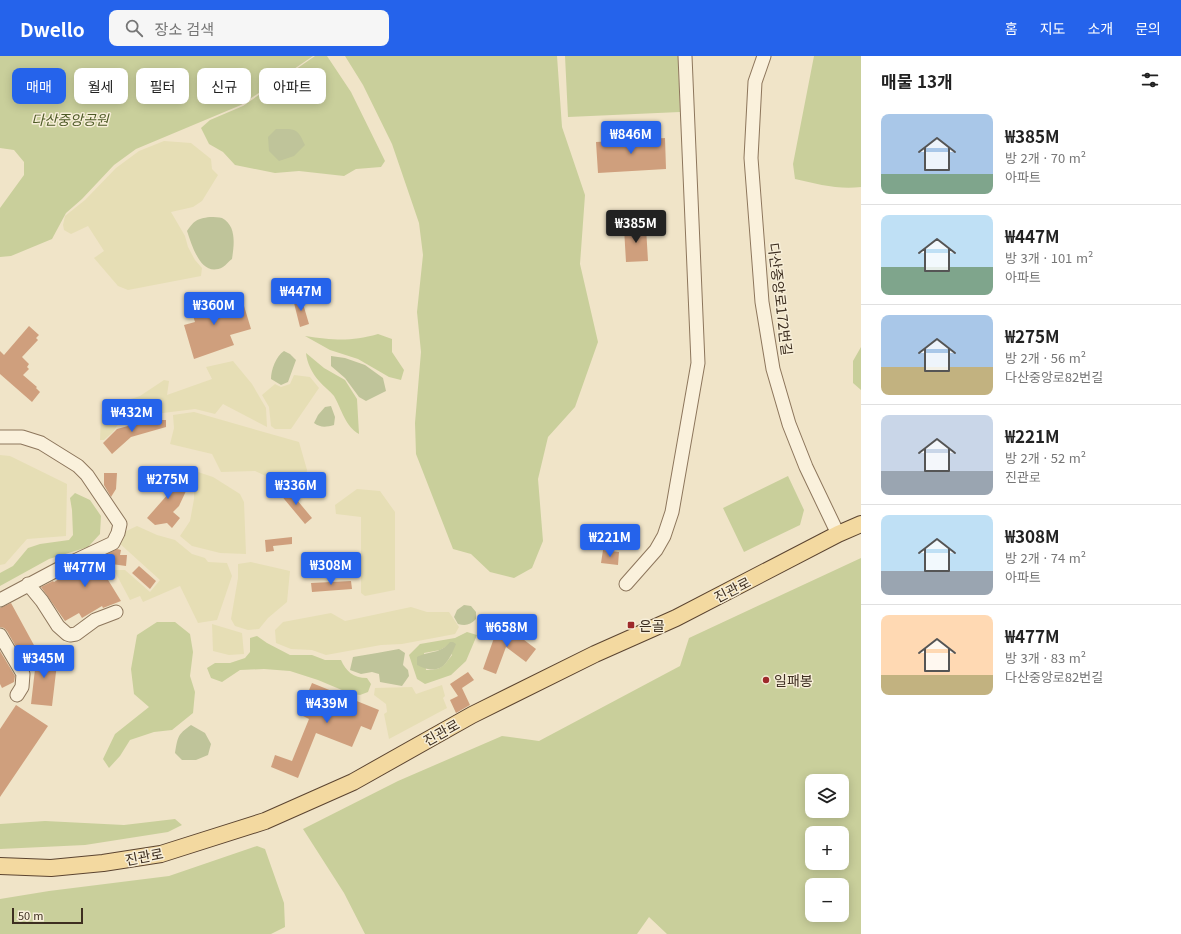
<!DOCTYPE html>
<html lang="ko">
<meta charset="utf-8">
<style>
body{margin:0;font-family:Georgia,"Noto Sans KR",serif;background:#f6f6f6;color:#222;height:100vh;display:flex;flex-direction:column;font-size:15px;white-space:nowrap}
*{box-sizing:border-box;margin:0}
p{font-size:13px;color:#767676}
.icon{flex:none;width:22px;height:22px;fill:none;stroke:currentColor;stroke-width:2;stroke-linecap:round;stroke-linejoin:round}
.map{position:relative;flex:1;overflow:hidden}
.drawer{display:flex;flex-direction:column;background:#fff;width:320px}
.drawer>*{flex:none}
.hud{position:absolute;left:12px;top:12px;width:380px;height:36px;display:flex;gap:8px}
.buttons{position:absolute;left:805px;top:718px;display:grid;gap:8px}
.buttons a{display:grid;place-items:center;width:44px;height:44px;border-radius:8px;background:#fff;box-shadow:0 2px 10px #0003;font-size:20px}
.scale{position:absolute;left:12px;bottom:10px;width:71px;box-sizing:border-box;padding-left:4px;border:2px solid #3d2e20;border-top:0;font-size:11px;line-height:14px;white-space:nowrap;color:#3d2e20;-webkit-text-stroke:3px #f7eed8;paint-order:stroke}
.price{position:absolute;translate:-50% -34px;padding:0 9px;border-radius:4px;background:#2563eb;color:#fff;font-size:13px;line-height:26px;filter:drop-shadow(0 1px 2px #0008)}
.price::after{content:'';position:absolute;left:50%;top:24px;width:12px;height:9px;margin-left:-6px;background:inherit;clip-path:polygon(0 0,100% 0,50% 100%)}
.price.selected{background:#222;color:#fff}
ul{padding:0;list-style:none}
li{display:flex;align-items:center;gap:12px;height:100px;padding:0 20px}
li+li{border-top:1px solid #e0e0e0}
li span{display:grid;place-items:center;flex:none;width:112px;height:80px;border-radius:8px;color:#555}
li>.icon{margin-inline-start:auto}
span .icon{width:48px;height:48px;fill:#fffc;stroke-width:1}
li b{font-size:17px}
h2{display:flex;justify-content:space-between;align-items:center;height:48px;padding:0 20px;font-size:17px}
.tag{padding:0 14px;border-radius:8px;background:#fff;box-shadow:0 2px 10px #0003;font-size:14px;line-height:36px}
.tag.selected{background:#2563eb;color:#fff}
header{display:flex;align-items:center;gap:24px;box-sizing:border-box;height:56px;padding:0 20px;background:#2563eb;color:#fff}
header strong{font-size:19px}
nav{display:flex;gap:22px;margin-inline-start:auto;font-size:14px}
.search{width:280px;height:36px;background:#f6f6f6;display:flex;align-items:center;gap:10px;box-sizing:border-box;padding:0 14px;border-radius:8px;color:#767676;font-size:15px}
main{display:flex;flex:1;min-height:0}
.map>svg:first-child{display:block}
.farmland{fill:#e6deb5}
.green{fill:#c9cf9b;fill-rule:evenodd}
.cemetery{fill:#bfc49a}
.building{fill:#cf9f7d}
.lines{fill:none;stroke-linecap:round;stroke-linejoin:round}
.minor-casing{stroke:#8d765c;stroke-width:15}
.major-casing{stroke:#5b4430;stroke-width:18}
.minor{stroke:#faf1dc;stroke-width:13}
.major{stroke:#f3d9a0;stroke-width:16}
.poi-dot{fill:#9e2a2b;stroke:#f7eed8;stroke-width:1.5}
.labels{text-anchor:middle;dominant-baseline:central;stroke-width:3;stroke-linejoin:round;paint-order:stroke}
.park-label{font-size:14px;font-style:italic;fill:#4d5a26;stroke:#f7eed8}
.street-label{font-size:14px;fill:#3d2e20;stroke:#f7eed8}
.poi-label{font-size:14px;fill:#3d2e20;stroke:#f7eed8;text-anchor:start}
</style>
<header>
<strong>Dwello</strong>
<div class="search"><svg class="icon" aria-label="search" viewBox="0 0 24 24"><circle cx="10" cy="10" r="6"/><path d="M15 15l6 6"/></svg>장소 검색</div>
<nav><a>홈</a><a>지도</a><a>소개</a><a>문의</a></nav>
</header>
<main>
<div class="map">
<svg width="861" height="878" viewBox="0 0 861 878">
<rect width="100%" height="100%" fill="#f0e4c8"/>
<path class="farmland" d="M 164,85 L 191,87 L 211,103 L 212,113 L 218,119 L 202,145 L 193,151 L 171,156 L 185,180 L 188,191 L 195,204 L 202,212 L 201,220 L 128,234 L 118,230 L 94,202 L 104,195 L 88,170 L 71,178 L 64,174 L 63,169 L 65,160 L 85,144 L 116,112 L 139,95 Z
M 233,305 L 252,328 L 266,352 L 267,371 L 223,348 L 215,358 L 195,353 L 155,358 L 130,364 L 126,368 L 119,367 L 113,376 L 104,384 L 100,384 L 101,359 L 106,351 L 140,340 L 164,324 L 169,325 L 167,339 L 212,323 L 206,311 Z
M 294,319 L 310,321 L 319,332 L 291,373 L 275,373 L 271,370 L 269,351 L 262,339 L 275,328 L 281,331 L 290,328 Z
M 194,356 L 299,386 L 307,414 L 304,431 L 277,425 L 255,415 L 221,416 L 212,398 L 170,388 L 174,372 L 173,359 Z
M 0,399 L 10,400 L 67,428 L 66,480 L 27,483 L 5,508 L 0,509 Z
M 192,414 L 213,421 L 240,438 L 244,446 L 246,498 L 220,497 L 192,490 L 180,480 L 190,465 L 194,443 L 194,427 L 189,421 Z
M 357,433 L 380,435 L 395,456 L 395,534 L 365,540 L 361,537 L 361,461 L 336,458 L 335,449 Z
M 137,470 L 157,479 L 175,484 L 192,498 L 205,502 L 208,506 L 227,507 L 232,520 L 217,564 L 198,567 L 180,530 L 143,546 L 140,540 L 130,544 L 114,514 L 125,514 L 150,536 L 160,524 L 118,486 L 120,478 Z
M 251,506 L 290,515 L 287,546 L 268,562 L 259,573 L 248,574 L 235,570 L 231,563 L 238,522 L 238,508 Z
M 411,551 L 427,556 L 449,556 L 459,571 L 455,578 L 402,588 L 381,589 L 326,599 L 312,594 L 291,593 L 276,587 L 275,574 L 283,566 L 331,557 L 345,565 Z
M 212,568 L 242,577 L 244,598 L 229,599 L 213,595 Z
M 442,629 L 445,640 L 443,642 L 447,652 L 389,683 L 384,658 L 387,656 L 386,648 L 374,639 L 375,632 L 412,631 L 416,638 Z"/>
<path class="green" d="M 0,0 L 313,0 L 241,49 L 136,93 L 114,109 L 82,143 L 66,157 L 52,183 L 11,200 L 0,201 L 0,152 L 24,119 L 24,106 L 14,94 L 0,92 Z
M 315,0 L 327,0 L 351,36 L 385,105 L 381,111 L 356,113 L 344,120 L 299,115 L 275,117 L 235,109 L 223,96 L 209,88 L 201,72 L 210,64 L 243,50 Z
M 345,0 L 557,0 L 562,71 L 585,139 L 580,208 L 598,286 L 575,351 L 548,381 L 538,423 L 543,485 L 532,512 L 514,522 L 490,516 L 471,498 L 453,493 L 416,398 L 415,367 L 421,296 L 417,256 L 423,199 L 419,167 L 392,88 L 363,29 Z
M 565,0 L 678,0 L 680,56 L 568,61 Z
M 814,0 L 861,0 L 861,131 C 839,134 817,128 795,123 L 793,108 Z
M 378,278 L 392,283 L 392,296 L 404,314 L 401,324 L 389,321 L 358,303 L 330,294 L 305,280 C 333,284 350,286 378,278 Z
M 861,291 L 861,334 L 853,327 L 853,305 Z
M 306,297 L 324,312 L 345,324 L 357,343 L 359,378 C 345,370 342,354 334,340 C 330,335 323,330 319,325 C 312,317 307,307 306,297 Z
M 788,420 L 804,454 L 800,469 L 744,496 L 723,452 Z
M 75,437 L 90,444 L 101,460 L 100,478 L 88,491 L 49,503 L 0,530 L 0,517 L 13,510 L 28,492 L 40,488 L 69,484 L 73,479 L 72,454 L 70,442 Z
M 861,502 L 861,878 L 667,878 L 649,861 L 637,878 L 365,878 L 344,837 L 303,773 L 398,725 L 502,680 L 539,685 L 680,610 L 689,582 ZM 812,725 L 842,725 L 842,755 L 812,755 ZM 812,777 L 842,777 L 842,807 L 812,807 ZM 812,829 L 842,829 L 842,859 L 812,859 Z
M 157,566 L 175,566 L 190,578 L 193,596 L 190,620 L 195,636 L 193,657 L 172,674 L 154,676 L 130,684 L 120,700 L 109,712 L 103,703 L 115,678 L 149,651 L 134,638 L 131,613 L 137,579 Z
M 467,576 L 477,579 L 466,605 L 451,619 L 425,628 L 417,623 L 409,599 L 420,588 L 455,582 ZM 447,590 L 452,599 C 443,611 441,614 426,614 L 424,597 L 440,594 Z
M 257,580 L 267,587 L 290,599 L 312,599 L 325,604 L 341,604 C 346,615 353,622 367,622 L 371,628 L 368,636 L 360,639 L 349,637 L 318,624 L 290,615 L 264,613 L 240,614 L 222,626 L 211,622 L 207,612 L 215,607 L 230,607 L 245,602 L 250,596 L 250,582 Z
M 175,763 L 182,769 L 168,776 L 85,789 L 0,793 L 0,768 L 45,765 L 124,769 Z
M 257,790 L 265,793 L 284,847 L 285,871 L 271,878 L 0,878 L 0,843 L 49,835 L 169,820 Z"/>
<path class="cemetery" d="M 276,73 C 295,73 297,71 305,89 L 294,100 L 279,105 L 269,95 L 268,81 Z
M 210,161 C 214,161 219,161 222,162 C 237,170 234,189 232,203 C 229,205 226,209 223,211 C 201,223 192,189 187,175 C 195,164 196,163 210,161 Z
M 284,295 L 290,298 L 296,304 L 288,326 L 281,329 L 271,323 C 271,314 276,300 284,295 Z
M 331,300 L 345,302 L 365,309 L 383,322 L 386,335 L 366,345 L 359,341 L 345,322 L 331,310 Z
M 331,350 L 335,361 L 334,369 C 326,371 321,372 314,367 L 318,359 L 325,351 Z
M 464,549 L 471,550 L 476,556 L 476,563 C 470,569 466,570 458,568 L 454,561 L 457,554 Z
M 450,586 L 453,586 L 456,588 C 448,608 440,621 417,609 L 417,601 C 428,595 441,598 450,586 Z
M 399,593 L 405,597 L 403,609 L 408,614 L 409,620 L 402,630 L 380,626 L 379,618 L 372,616 L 361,618 L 350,614 L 353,601 L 377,597 Z
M 191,669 L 205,677 L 211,688 L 208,699 L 196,704 L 182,704 L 175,697 C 178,681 177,679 191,669 Z"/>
<path class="building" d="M 665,82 L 666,113 L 598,117 L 596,86 Z
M 646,171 L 648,205 L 626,206 L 624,172 Z
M 202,236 L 210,262 L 236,253 L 232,242 L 241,240 L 251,273 L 230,279 L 234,289 L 194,303 L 184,269 L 195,266 L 187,241 Z
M 301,241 L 309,268 L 300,271 L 293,243 Z
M 29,270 L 39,279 L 36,282 L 38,284 L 22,301 L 29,308 L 27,311 L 29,313 L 23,319 L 37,331 L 36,332 L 40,336 L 32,346 L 0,318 L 0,295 L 4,299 Z
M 150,364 L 166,364 L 166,371 L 131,381 L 112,398 L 103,387 L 117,373 Z
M 158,415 L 185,427 L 186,435 L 179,450 L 173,456 L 180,462 L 172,472 L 167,467 L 155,469 L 147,462 L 169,437 L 152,429 Z
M 104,417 L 117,417 L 116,433 L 111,441 L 104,429 Z
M 287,432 L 312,462 L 305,468 L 280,438 Z
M 292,481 L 292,488 L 273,490 L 274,495 L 266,496 L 265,484 Z
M 117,493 L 121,494 L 120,499 L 127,499 L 126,510 L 97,506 L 121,545 L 103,552 L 102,550 L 82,562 L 79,557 L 65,565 L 41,531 L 53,525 L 54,526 L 76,513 Z
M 603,494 L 619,496 L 618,509 L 601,507 Z
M 139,510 L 156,525 L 150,533 L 132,517 Z
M 351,525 L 352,533 L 312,536 L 311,527 Z
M 11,547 L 35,591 L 34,596 L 23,603 L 7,575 L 4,572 L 0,571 L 0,552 Z
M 503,568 L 536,593 L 526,606 L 506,591 L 496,618 L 483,613 L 494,582 L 493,581 Z
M 0,595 L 15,620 L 14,626 L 2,632 L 0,628 Z
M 37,596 L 58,599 L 52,650 L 31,648 Z
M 468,616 L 474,624 L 462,632 L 470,649 L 456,657 L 450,644 L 458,640 L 450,628 Z
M 312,627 L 379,654 L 371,674 L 361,670 L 352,691 L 316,677 L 298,722 L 271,711 L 275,699 L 292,705 L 309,663 L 299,658 Z
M 16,649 L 48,670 L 0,741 L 0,673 Z"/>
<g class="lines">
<g class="minor-casing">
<path id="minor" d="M 764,0 L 755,26 L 751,102 L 762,246 L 773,313 L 789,368 L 806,411 L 838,478
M 0,381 L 22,381 L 41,387 L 78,410 L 87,419 L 120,468 L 118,477 L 113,487 L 66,509 L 0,544
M 28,528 L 42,545 L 58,570 L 67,578 L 70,579 L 76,578 L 95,564 L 116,556
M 626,528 L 656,494 L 664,480 L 672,456 L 698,307 L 685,0
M 0,579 L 23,618 L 22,631 L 17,639"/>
</g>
<g class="major-casing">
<path id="major" d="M 0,810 L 51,812 L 103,807 L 161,798 L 265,765 L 353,726 L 472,659 L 595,598 L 676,562 L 838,478 L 861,468"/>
</g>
<use href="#minor" class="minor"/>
<use href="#major" class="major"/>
</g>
<g class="poi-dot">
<rect x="627" y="565" width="8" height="8" rx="2"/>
<circle cx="766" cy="624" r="4"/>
</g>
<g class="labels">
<g class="park-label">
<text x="70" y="63">다산중앙공원</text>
</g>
<g class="street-label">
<text transform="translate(781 243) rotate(83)">다산중앙로172번길</text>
<text transform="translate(732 533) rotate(-27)">진관로</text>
<text transform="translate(441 676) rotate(-29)">진관로</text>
<text transform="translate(144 800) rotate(-11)">진관로</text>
</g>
<g class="poi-label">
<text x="639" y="569">은골</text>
<text x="774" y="624">일패봉</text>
</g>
</g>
</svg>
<div class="buttons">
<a><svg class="icon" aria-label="layers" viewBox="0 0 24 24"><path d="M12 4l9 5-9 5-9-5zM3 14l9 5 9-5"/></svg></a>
<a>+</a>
<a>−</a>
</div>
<div class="scale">50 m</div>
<b class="price" style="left:631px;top:99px">₩846M</b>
<b class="price selected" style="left:636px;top:188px">₩385M</b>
<b class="price" style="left:301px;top:256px">₩447M</b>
<b class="price" style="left:214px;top:270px">₩360M</b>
<b class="price" style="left:132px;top:377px">₩432M</b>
<b class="price" style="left:168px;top:444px">₩275M</b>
<b class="price" style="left:296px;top:450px">₩336M</b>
<b class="price" style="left:610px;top:502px">₩221M</b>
<b class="price" style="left:331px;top:530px">₩308M</b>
<b class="price" style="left:85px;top:532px">₩477M</b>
<b class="price" style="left:507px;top:592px">₩658M</b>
<b class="price" style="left:44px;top:623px">₩345M</b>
<b class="price" style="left:327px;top:668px">₩439M</b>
<div class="hud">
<a class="tag selected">매매</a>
<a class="tag">월세</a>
<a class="tag">필터</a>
<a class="tag">신규</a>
<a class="tag">아파트</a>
</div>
</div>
<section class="drawer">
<h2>매물 13개<svg class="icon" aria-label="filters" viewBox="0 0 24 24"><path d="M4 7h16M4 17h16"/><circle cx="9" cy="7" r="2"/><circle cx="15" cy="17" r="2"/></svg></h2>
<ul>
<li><span style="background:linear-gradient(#a9c7e8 75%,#7fa58c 0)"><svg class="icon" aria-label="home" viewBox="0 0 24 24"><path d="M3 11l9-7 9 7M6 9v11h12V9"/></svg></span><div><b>₩385M</b><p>방 2개 · 70 m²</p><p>아파트</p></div></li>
<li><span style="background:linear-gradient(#bfe0f5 65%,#7fa58c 0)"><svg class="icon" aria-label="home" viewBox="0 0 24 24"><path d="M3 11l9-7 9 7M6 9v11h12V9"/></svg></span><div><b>₩447M</b><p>방 3개 · 101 m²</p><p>아파트</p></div></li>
<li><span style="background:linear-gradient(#a9c7e8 65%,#c2b280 0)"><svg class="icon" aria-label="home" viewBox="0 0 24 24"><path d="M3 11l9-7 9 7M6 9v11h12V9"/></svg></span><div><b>₩275M</b><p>방 2개 · 56 m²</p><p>다산중앙로82번길</p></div></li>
<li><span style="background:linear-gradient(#c9d6e8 70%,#9aa5b1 0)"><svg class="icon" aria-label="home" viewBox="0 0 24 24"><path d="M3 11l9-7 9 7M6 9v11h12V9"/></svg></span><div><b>₩221M</b><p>방 2개 · 52 m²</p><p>진관로</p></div></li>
<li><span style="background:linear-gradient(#bfe0f5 70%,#9aa5b1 0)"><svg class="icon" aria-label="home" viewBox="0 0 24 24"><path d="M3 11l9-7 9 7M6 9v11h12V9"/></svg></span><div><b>₩308M</b><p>방 2개 · 74 m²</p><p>아파트</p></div></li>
<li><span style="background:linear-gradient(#ffd9b3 75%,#c2b280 0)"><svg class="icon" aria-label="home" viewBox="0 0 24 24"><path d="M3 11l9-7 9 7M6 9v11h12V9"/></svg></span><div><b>₩477M</b><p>방 3개 · 83 m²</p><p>다산중앙로82번길</p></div></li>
</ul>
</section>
</main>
